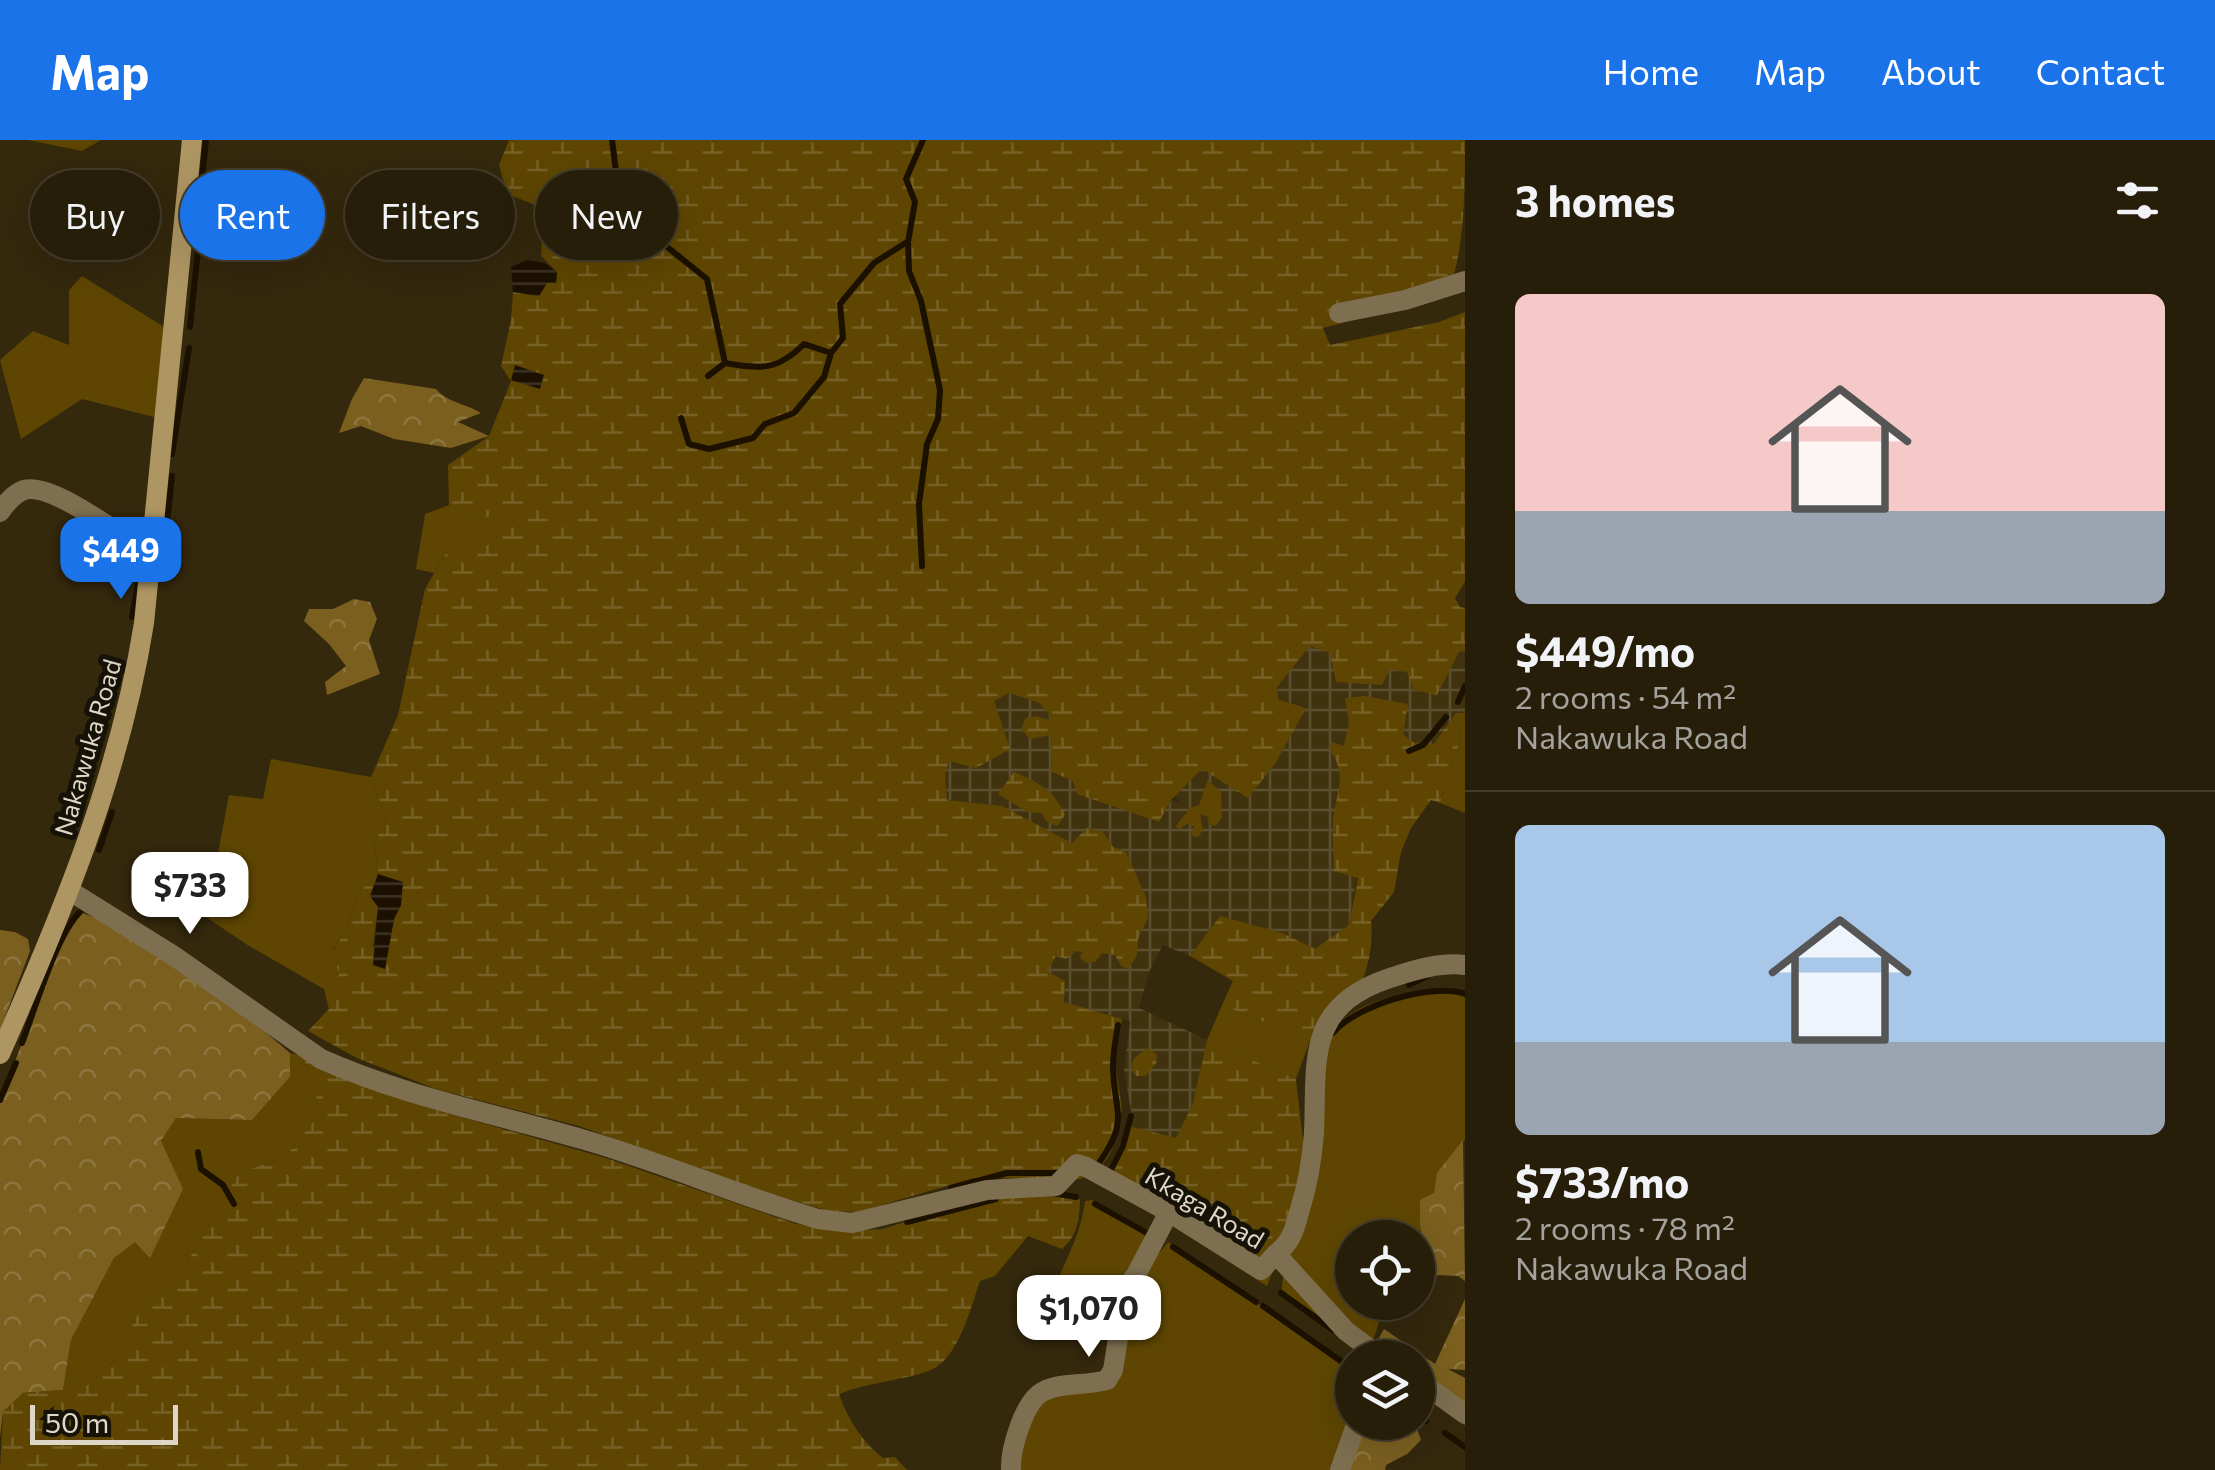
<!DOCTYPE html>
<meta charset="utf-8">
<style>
body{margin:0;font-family:Commissioner,sans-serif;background:#2f2713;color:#f1f3f6;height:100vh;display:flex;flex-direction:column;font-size:38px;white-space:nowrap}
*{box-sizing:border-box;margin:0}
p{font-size:32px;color:#a4a29c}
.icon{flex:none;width:55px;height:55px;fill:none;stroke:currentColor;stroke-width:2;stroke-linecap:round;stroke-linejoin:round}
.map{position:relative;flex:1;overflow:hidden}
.details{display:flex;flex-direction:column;background:#271e0a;width:750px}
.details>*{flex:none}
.guide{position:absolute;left:30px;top:30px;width:950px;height:90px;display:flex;gap:20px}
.buttons{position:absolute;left:1335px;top:1080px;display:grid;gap:20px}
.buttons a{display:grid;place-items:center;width:100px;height:100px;border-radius:50%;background:#271e0a;box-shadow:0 10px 40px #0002,0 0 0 2px #433c2b;font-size:50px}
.scale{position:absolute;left:30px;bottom:25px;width:148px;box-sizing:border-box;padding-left:10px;border:5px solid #ded7c7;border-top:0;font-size:28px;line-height:35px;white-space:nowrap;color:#ded7c7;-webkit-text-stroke:8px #171207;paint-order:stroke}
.price{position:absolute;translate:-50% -85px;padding:0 22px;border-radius:20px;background:#fff;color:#222;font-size:32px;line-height:65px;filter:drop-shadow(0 2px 5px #0008)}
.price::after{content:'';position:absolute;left:50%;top:60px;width:30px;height:22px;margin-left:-15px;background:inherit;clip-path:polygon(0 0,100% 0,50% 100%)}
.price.selected{background:#1a73e8;color:#fff}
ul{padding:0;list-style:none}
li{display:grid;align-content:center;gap:20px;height:530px;padding:0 50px}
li+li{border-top:2px solid #433c2b}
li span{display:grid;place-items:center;height:310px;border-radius:15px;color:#555}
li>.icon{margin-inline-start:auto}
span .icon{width:180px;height:180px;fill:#fffc;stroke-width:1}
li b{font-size:42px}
h2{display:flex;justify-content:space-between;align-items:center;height:120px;padding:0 50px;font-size:42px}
.pill{padding:0 35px;border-radius:45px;background:#271e0a;box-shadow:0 10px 40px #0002,0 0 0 2px #433c2b;font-size:35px;line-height:90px}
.pill.selected{background:#1a73e8;color:#fff}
header{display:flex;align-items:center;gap:60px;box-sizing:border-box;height:140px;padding:0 50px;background:#1a73e8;color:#fff}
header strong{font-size:48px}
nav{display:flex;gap:55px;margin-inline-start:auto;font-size:35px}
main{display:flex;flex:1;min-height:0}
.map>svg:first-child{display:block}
.industrial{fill:url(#industrial-grid)}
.grass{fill:#5e4602}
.forest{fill:url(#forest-crowns)}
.wetland{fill:url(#wetland-marsh);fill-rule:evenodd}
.water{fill:url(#water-rules)}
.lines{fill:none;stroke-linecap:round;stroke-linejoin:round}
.stream{stroke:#1c1100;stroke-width:6}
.minor{stroke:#7e6f50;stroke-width:20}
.tertiary{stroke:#7e6f50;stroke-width:20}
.secondary{stroke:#ae9663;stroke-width:20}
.labels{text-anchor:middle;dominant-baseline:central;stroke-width:10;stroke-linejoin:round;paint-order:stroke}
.street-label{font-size:25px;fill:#ded7c7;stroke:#171207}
</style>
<header>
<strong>Map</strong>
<nav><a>Home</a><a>Map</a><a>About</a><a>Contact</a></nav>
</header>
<main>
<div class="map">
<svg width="1465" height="1330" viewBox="0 0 1465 1330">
<defs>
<pattern id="industrial-grid" width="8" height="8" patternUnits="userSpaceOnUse" patternTransform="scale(2.5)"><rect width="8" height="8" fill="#40320e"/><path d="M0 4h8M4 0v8" fill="none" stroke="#5b4f30"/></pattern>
<pattern id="forest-crowns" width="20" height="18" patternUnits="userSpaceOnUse" patternTransform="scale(2.5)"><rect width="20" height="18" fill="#7a5f1f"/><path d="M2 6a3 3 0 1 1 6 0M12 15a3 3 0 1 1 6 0" fill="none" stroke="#8c753e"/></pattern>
<pattern id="wetland-marsh" width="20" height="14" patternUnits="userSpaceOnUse" patternTransform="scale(2.5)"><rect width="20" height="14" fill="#5e4602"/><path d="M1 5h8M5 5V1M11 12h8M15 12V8" fill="none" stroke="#756025"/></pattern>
<pattern id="water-rules" width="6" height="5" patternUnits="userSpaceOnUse" patternTransform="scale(2.5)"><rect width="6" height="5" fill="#1c1100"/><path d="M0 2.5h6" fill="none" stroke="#3d3324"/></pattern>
</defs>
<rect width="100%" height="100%" fill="#34280d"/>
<path class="industrial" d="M 1310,506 L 1330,512 L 1382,544 L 1390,529 L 1407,532 L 1465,510 L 1465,573 L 1457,574 L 1440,663 L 1373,635 L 1349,785 L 1315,810 L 1282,793 L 1220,776 L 1190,816 L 1163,805 L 1149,832 L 1139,868 L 1207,900 L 1192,966 L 1176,999 L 1129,986 L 1131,970 L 1124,931 L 1130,881 L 1064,862 L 1064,841 L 1001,807 L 1002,666 L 947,660 L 945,634 L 949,620 L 994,561 L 1009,553 L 1039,563 L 1050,575 L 1073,641 L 1128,669 L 1159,682 L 1171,660 L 1181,663 L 1175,656 L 1202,629 L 1248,657 L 1275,624 L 1305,567 L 1278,559 L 1277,546 Z"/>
<path class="grass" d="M 28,0 L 101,0 L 82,11 Z
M 82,136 L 169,190 L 158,278 L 82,259 L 21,299 L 0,220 L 33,191 L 69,205 L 69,150 Z
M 449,365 L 472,378 L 501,375 L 492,394 L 467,411 L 453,401 L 434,433 L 416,429 L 425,374 Z
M 1456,573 L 1465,573 L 1465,673 L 1440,663 L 1461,599 Z
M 271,619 L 371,637 L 387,681 L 374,701 L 378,734 L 359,752 L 347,788 L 333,810 L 339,836 L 324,849 L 249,806 L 206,777 L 229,655 L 263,659 Z
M 1208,640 L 1221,652 L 1222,677 L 1216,686 L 1209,685 L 1208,677 L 1200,674 L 1203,690 L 1198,697 L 1191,696 L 1194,687 L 1188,683 L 1180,689 L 1175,687 L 1190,668 L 1199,665 Z
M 1451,848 L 1465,852 L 1465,1000 L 1438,1033 L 1434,1053 L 1420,1086 L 1428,1116 L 1418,1114 L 1418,1098 L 1409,1097 L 1406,1086 L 1403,1097 L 1352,1098 L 1352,1162 L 1385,1163 L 1368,1217 L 1283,1158 C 1278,1136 1293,1114 1296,1091 C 1304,1038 1313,984 1324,931 C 1327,918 1328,897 1336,887 C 1360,857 1416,852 1451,848 Z
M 1222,865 L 1310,901 L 1296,939 L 1207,900 Z
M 290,913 L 303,916 L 321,972 L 285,1017 L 239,1033 L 172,1148 L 142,1165 L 114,1222 L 63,1250 L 71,1200 L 114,1118 L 135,1101 L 150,1117 L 161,1001 L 176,978 L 252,980 L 290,937 Z
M 1092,1060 L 1158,1097 L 1118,1172 L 1061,1166 L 1050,1159 C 1062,1125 1081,1097 1085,1061 Z
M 1168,1102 L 1352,1227 L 1352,1282 L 1334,1330 L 1015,1330 L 1016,1313 L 1042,1258 L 1108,1243 L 1127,1152 Z"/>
<path class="forest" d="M 364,238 L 436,249 C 446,262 467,264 481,273 L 458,282 L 489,296 L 451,308 L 394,299 L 361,286 L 339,293 L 352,259 Z
M 354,459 L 370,462 L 377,479 L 369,500 L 380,534 L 327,555 L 325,542 L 346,526 L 329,504 L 304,481 L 309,469 L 333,469 Z
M 80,772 L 98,779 L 232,864 L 290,913 L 290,937 L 252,980 L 176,978 L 161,1001 L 183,1049 L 150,1118 L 135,1102 L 114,1118 L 71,1200 L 63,1250 L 23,1253 L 3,1272 L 0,1297 L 0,960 L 58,810 L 72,780 Z
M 0,790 L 15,792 L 28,799 L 30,811 L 0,890 Z
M 1463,1000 L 1465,1141 L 1458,1136 L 1438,1135 L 1420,1151 L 1418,1114 L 1428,1115 L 1420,1086 L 1420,1060 L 1434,1053 L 1437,1033 Z
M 1465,1159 L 1465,1230 L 1448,1229 L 1465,1238 L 1465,1285 L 1432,1261 L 1418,1263 L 1418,1218 L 1376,1217 L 1372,1210 L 1384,1189 L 1435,1224 Z
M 1364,1283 L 1415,1283 L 1421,1300 L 1407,1314 L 1386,1325 L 1385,1330 L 1345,1330 Z"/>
<path class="wetland" d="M 509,0 L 1465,0 C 1465,50 1465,112 1447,156 L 1323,188 L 1330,205 L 1439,182 L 1465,172 L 1465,442 L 1455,458 L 1460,467 L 1465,468 L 1465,510 L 1459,512 L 1437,555 L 1414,550 L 1407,532 L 1390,529 L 1382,545 L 1336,542 L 1330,513 L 1310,506 L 1277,547 L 1278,559 L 1306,568 L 1275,624 L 1248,658 L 1202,629 L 1171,660 L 1159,682 L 1077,654 L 1073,641 L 1052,632 L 1050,595 L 1030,599 L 1021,589 L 1026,578 L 1036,576 L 1049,580 L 1050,575 L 1039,563 L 1009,553 L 994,561 L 1010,609 L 976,628 L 949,621 L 945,634 L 947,660 L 1002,666 L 1072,703 L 1087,688 L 1103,692 L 1113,707 L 1126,712 L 1146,757 L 1148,778 L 1138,799 L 1137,815 L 1128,829 L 1121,826 L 1115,815 L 1102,813 L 1095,822 L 1086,823 L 1080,818 L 1082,812 L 1077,810 L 1066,819 L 1056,816 L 1047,831 L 1065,841 L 1064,862 L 1122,879 L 1115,922 L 1122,969 L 1117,994 L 1110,1014 L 1095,1034 L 1080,1039 L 974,1038 L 858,1072 L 828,1071 L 746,1046 L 579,986 L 436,949 L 357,918 L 308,891 L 329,869 L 324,849 L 339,835 L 333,811 L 347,788 L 359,752 L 378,734 L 374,701 L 387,681 L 371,637 L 398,575 L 425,449 L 453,401 L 467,410 L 492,394 L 500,376 L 472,378 L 449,365 L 448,325 L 489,296 L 511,241 L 501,226 L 511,180 L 513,152 L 539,156 L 547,143 L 556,143 L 557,132 L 541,116 L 544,68 L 507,54 L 499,25 ZM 401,765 L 394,779 L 385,828 L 373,806 L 378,766 Z
M 1365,556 L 1408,564 L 1403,594 L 1412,602 L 1434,604 L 1456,573 L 1461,599 L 1440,663 L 1431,660 L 1411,688 L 1401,712 L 1394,752 L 1371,781 C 1374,807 1367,840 1350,862 C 1338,876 1323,884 1310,901 L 1222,865 L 1233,841 L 1190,816 L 1220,776 L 1282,793 L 1315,809 L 1349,785 L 1358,738 L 1334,731 C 1334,714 1332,697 1333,681 C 1336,652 1348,636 1330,610 L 1331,602 L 1344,606 L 1349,582 L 1345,558 Z
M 1014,632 C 1038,642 1054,650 1065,675 L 1057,686 L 1046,681 L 1042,673 L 1027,672 L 998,654 Z
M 1207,900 L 1296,939 L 1304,1009 L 1287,1095 L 1267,1146 L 1142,1067 L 1106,1035 L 1129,986 L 1176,998 L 1192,966 Z
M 1148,908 L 1157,915 L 1156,924 L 1145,936 L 1136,936 L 1131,928 L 1134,918 Z
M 303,916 L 354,941 L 433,969 L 609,1019 L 796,1084 L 846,1091 L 883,1089 L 947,1068 L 1036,1051 L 1077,1055 L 1080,1060 C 1079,1080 1078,1095 1062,1109 L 1028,1096 L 995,1136 L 980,1141 C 971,1167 958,1219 931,1230 C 902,1241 868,1242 839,1254 C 847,1278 862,1302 883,1318 L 895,1317 L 907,1330 L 0,1330 L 3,1272 L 23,1253 L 63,1250 L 114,1222 L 142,1165 L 172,1148 L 239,1033 L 285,1017 L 321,972 Z"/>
<path class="water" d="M 527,120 L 545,123 L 557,132 L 556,143 L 547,143 L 539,156 L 513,152 L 511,127 Z
M 515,225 L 544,235 L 540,249 L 511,240 Z
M 378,734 L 403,742 L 401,765 L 394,779 L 385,829 L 373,825 L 378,767 L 370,756 Z"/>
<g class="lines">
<path class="stream" d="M 612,0 L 621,70 L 707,139 L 725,223
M 201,48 L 206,0
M 190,187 L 199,100
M 708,236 L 725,223 C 761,229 777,231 804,204 L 831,213 L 843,198 L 840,164 L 874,123 L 907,102
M 681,278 L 689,304 L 709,309 L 753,298 L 765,284 L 794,273 L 824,237 L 831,213
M 172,314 L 189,208
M 165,401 L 172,336
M 922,426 L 919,364 L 927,304 L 938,279 L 940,250 L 921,161 L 909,131 L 908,102 L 915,62 L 906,39 L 923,0
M 132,477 L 140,432
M 1458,562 L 1465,546
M 1409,611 L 1423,605 L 1446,577
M 99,710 L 112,672
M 1409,845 L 1427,836
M 1333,893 C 1354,866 1433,842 1465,854
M 22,903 C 35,870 56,795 80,772
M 0,960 L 16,923
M 198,1012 L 201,1029 L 223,1045 L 234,1064
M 1096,1027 C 1131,979 1114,976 1113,926 C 1113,913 1116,898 1118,885
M 1109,1034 L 1123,1006 L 1131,976
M 951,1048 L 1007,1033 L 1063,1033
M 1053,1053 L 1076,1057
M 1095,1064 L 1154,1097
M 907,1082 L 996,1059
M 1173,1107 L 1256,1162
M 1281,1153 L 1333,1190
M 1263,1166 L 1352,1229
M 1418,1275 L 1426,1281
M 1445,1293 L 1465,1307"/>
<path class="minor" d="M 1339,173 L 1405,160 L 1465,141
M 0,372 C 6,363 13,354 24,350 C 52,341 124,399 151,414
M 1276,1114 C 1292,1102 1295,1088 1300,1069 C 1308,1044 1312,1019 1314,993 C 1317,920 1305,866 1390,838 C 1414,830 1440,822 1465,825
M 1011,1330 C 1010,1310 1024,1260 1044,1251 C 1062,1242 1087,1246 1107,1240 L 1113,1230 L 1126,1148 L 1136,1135 L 1169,1072
M 1340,1330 L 1357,1282"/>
<path class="tertiary" d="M 70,751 L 174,816 L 321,919 C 406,957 496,974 585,1000 C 664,1023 739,1056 818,1079 L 852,1083 L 987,1050 L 1056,1046 L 1077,1024 L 1086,1027 L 1169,1072 L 1261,1130 L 1276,1114 L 1346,1191 L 1382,1218
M 1418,1240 L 1465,1274"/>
<path class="secondary" d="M 0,914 C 62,774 120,635 144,483 L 192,0"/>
</g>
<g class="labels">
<g class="street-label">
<text transform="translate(87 607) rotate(-74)">Nakawuka Road</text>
<text transform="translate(1205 1067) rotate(31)">Kkaga Road</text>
</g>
</g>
</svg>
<div class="buttons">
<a><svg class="icon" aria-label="locate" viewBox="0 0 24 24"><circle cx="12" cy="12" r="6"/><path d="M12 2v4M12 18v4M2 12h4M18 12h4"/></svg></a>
<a><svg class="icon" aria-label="layers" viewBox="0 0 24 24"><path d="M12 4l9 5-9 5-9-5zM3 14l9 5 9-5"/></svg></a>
</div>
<div class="scale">50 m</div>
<b class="price selected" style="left:121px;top:462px">$449</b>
<b class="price" style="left:190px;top:797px">$733</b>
<b class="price" style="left:1089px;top:1220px">$1,070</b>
<div class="guide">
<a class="pill">Buy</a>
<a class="pill selected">Rent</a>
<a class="pill">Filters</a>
<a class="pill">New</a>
</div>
</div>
<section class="details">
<h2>3 homes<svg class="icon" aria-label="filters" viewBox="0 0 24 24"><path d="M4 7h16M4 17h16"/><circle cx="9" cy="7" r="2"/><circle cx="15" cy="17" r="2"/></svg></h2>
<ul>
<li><span style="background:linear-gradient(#f6c9c9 70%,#9aa5b1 0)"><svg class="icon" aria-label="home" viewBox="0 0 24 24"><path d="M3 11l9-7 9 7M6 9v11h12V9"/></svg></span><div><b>$449/mo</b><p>2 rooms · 54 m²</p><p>Nakawuka Road</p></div></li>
<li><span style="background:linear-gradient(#a9c7e8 70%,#9aa5b1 0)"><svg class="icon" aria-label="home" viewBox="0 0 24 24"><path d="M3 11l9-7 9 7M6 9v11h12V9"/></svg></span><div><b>$733/mo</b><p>2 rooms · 78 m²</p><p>Nakawuka Road</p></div></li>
</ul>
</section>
</main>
